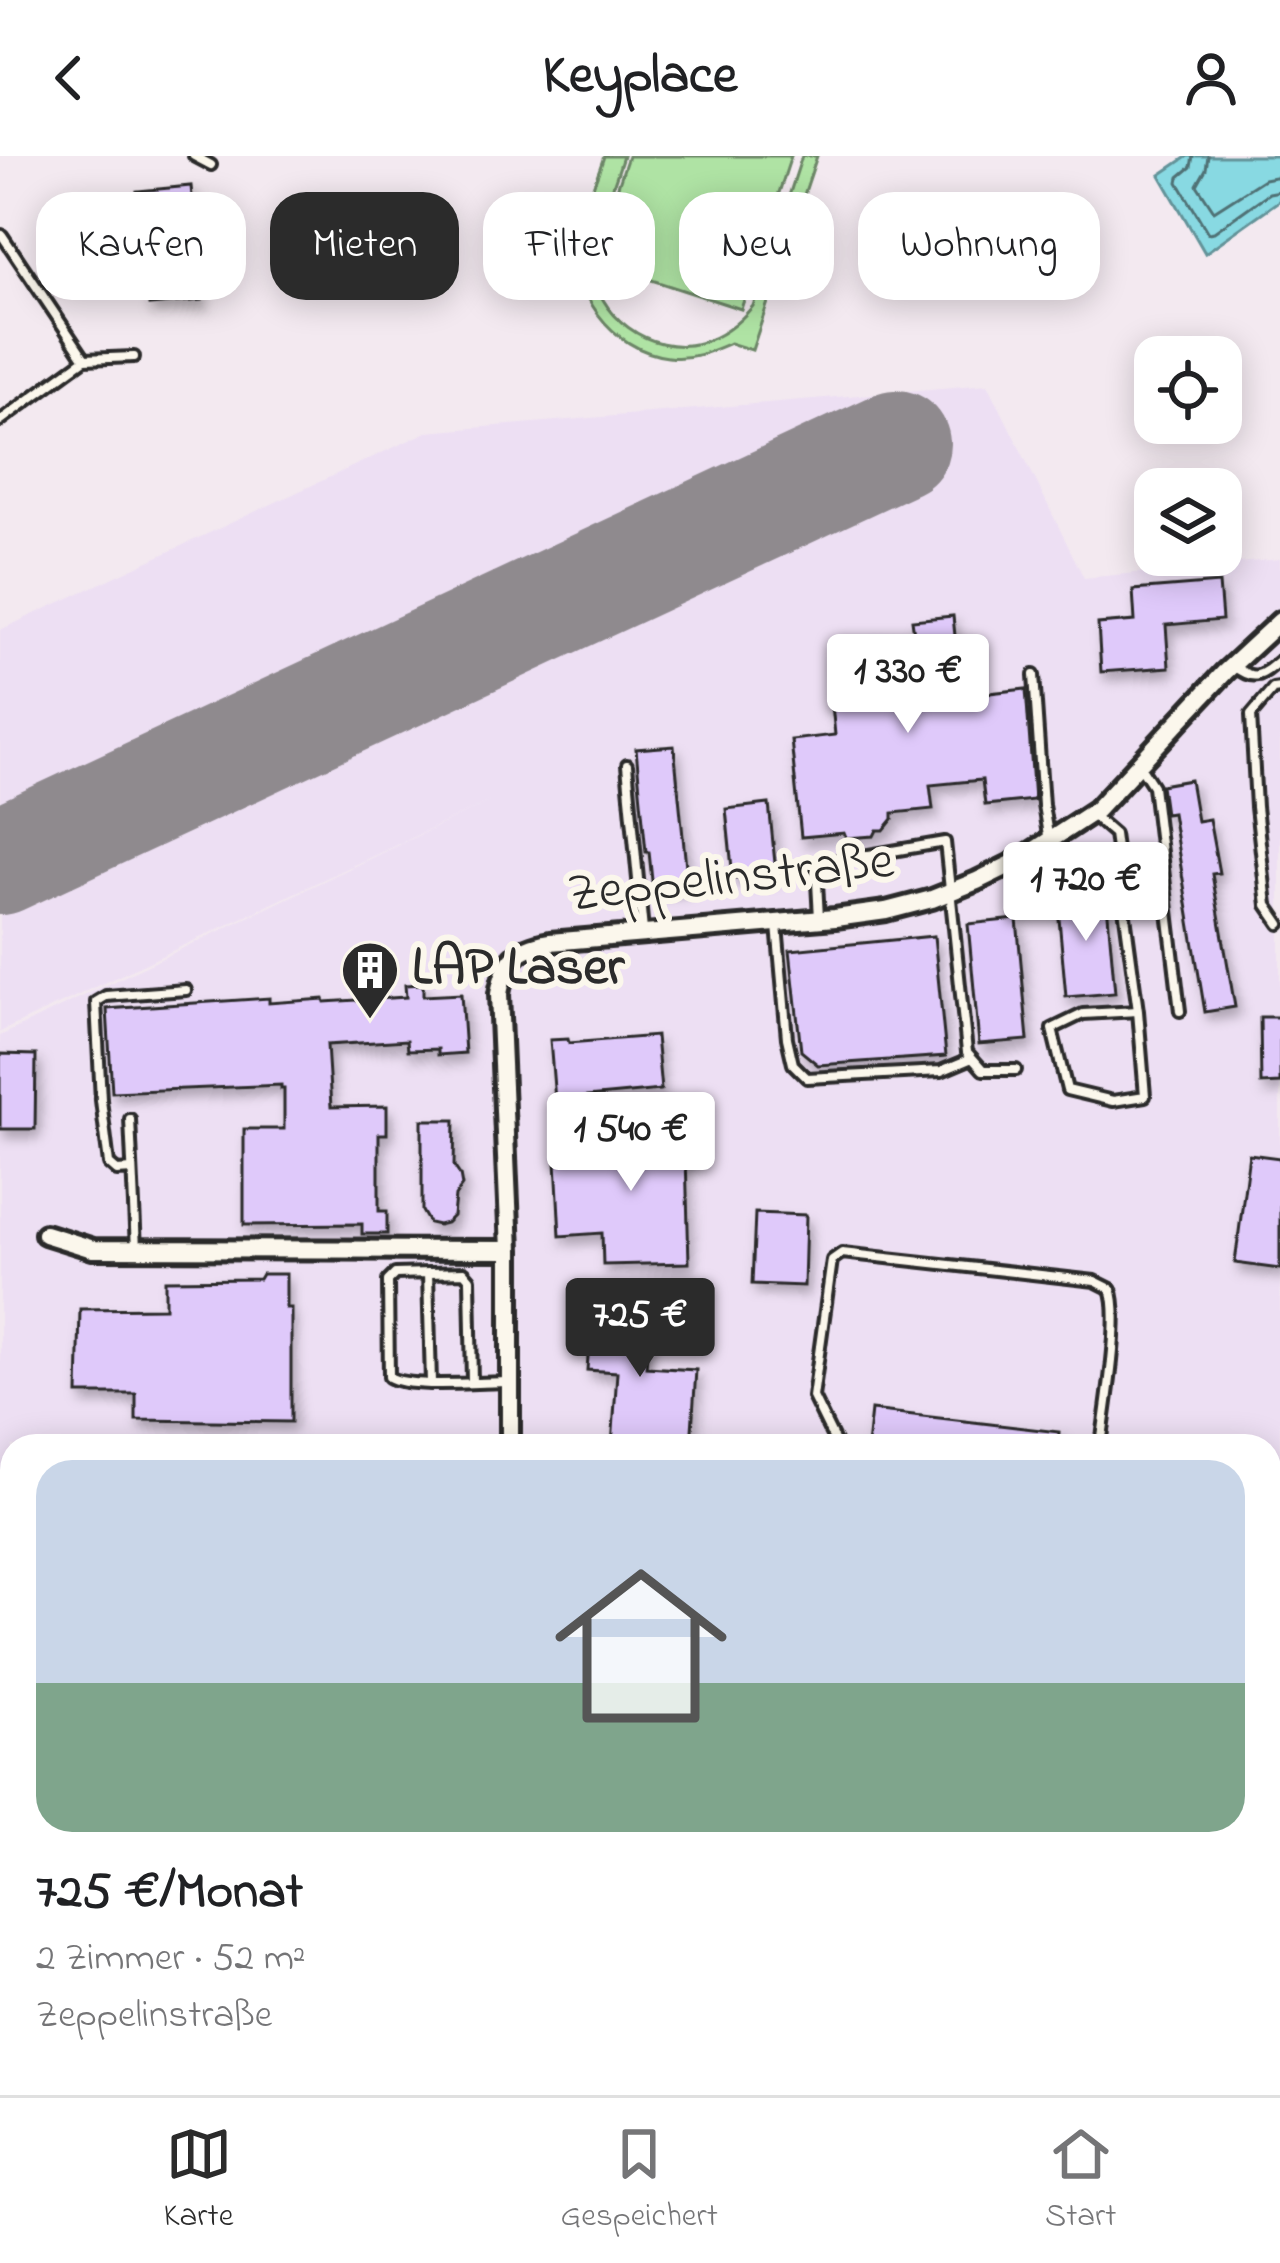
<!DOCTYPE html>
<html lang="de">
<meta charset="utf-8">
<style>
body{margin:0;font-family:"Indie Flower",sans-serif;background:#f6f6f6;color:#202124;height:100vh;display:flex;flex-direction:column;font-size:45px;white-space:nowrap}
*{box-sizing:border-box;margin:0}
p{font-size:39px;color:#757577}
.icon{flex:none;width:66px;height:66px;fill:none;stroke:currentColor;stroke-width:2;stroke-linecap:round;stroke-linejoin:round}
.map{position:relative;flex:1;overflow:hidden}
.panel{position:absolute;left:0px;top:1278px;width:1281px;height:663px;display:flex;flex-direction:column;background:#fff;border-radius:36px 36px 0 0;box-shadow:0 6px 30px #0003}
.panel>*{flex:none}
.top-card{position:absolute;left:36px;top:36px;width:1209px;height:108px;display:flex;gap:24px}
.fabs{position:absolute;left:1134px;top:180px;display:grid;gap:24px}
.fabs a{display:grid;place-items:center;width:108px;height:108px;border-radius:24px;background:#fff;box-shadow:0 6px 30px #0003;font-size:60px}
.price{position:absolute;translate:-50% -102px;padding:0 27px;border-radius:12px;background:#fff;color:#222;font-size:39px;line-height:78px;filter:drop-shadow(0 3px 6px #0008)}
.price::after{content:'';position:absolute;left:50%;top:72px;width:36px;height:27px;margin-left:-18px;background:inherit;clip-path:polygon(0 0,100% 0,50% 100%)}
.price.current{background:#2b2b2b;color:#fff}
ul{padding:0;list-style:none}
li{display:grid;align-content:center;gap:24px;height:636px;padding:0 36px}
li span{display:grid;place-items:center;height:372px;border-radius:36px;color:#555}
li>.icon{margin-inline-start:auto}
span .icon{width:216px;height:216px;fill:#fffc;stroke-width:1}
li b{font-size:51px}
.tag{padding:0 42px;border-radius:36px;background:#fff;box-shadow:0 6px 30px #0003;font-size:42px;line-height:108px}
.tag.current{background:#2b2b2b;color:#fff}
header{display:flex;justify-content:space-between;align-items:center;height:156px;padding:0 36px;background:#fff;font-size:54px;font-weight:800}
.tab-bar{display:flex;justify-content:space-around;align-items:center;height:168px;border-top:3px solid #e0e0e0;background:#fff;font-size:33px;color:#757577}
.tab-bar a{display:grid;justify-items:center;gap:6px}
.tab-bar .current{color:#2b2b2b}
.map>svg:first-child{display:block}
.built{fill:#eddff3;fill-rule:evenodd}
.green{fill:#afe3a4;stroke:#6d8768;stroke-width:3}
.water{fill:#88d9e2;stroke:#639399;stroke-width:3}
.lines{fill:none;stroke-linecap:round;stroke-linejoin:round}
.shore{stroke:#507174;stroke-width:3}
.runway{stroke:#8f8a8e;stroke-width:108}
.building{fill:#dfc9fa;stroke:#2b2b2b;stroke-width:3;filter:url(#shadow)}
.service-casing{stroke:#2b2b2b;stroke-width:16}
.minor-casing{stroke:#2b2b2b;stroke-width:26}
.path{stroke:#2b2b2b;stroke-width:3;stroke-dasharray:3 9;stroke-linecap:butt}
.service{stroke:#fbf7ec;stroke-width:8}
.minor{stroke:#fbf7ec;stroke-width:16}
.labels{text-anchor:middle;dominant-baseline:central;stroke-width:12;stroke-linejoin:round;paint-order:stroke}
.street-label{font-size:54px;fill:#2b2b2b;stroke:#fbf7ec}
.poi-label{font-size:54px;font-weight:bold;fill:#2b2b2b;stroke:#fbf7ec;text-anchor:start}
</style>
<header><svg class="icon" aria-label="back" viewBox="0 0 24 24"><path d="M15 5l-7 7 7 7"/></svg>Keyplace<svg class="icon" aria-label="person" viewBox="0 0 24 24"><circle cx="12" cy="8" r="4"/><path d="M4 21q1-7 8-7t8 7"/></svg></header>
<div class="map">
<svg width="1280" height="1939" viewBox="0 0 1280 1939">
<defs>
<filter id="shadow"><feDropShadow dx="4.5" dy="8" stdDeviation="6" flood-color="#0004"/></filter>
</defs>
<rect width="100%" height="100%" fill="#f3e9f0"/>
<filter id="ink" filterUnits="userSpaceOnUse"><feTurbulence type="fractalNoise" baseFrequency=".00833" numOctaves="2"/><feDisplacementMap in="SourceGraphic" scale="24" xChannelSelector="R" yChannelSelector="G"/><feConvolveMatrix kernelMatrix="1 2 1 2 8 2 1 2 1" color-interpolation-filters="sRGB"/></filter>
<g filter="url(#ink)">
<path class="built" d="M 988,228 L 1084,422 L 1280,403 L 1280,1939 L 0,1939 L 0,880 L 492,644 L 0,876 L 0,474 L 427,276 ZM 12,1290 L 1269,1290 L 1269,1929 L 12,1929 Z"/>
<path class="green" d="M 604,0 L 623,0 C 616,24 591,88 592,108 C 595,159 650,200 700,187 C 722,181 739,167 753,150 L 802,0 L 817,0 L 752,194 L 730,187 C 709,196 691,204 668,201 C 612,194 568,135 578,79 C 582,53 596,26 604,0 Z
M 628,0 L 791,0 L 741,153 L 593,105 Z"/>
<path class="water" d="M 1188,0 L 1280,0 L 1280,44 L 1205,97 L 1160,19 Z"/>
<g class="lines">
<path class="shore" d="M 1193,0 L 1191,11 L 1179,21 L 1178,26 L 1208,77 L 1214,76 L 1269,37 L 1280,35
M 1208,0 L 1206,13 L 1197,29 L 1214,55 L 1264,23 L 1280,20"/>
<path class="runway" d="M 0,705 L 896,288"/>
</g>
<path class="building" d="M 191,30 L 202,144 L 149,149 L 137,35 Z
M 1219,427 L 1222,464 L 1166,469 L 1169,511 L 1101,516 L 1098,468 L 1135,465 L 1133,434 Z
M 953,460 L 961,540 L 1026,533 L 1034,644 L 985,649 L 982,624 L 930,629 L 933,653 L 893,657 L 893,663 L 884,674 L 877,674 L 874,680 L 846,682 L 844,677 L 801,681 L 791,584 L 835,579 L 827,497 L 875,492 L 874,481 L 914,478 L 912,464 Z
M 674,590 L 688,731 L 653,734 L 649,696 L 646,696 L 636,593 Z
M 1190,624 L 1197,665 L 1209,663 L 1219,717 L 1212,718 L 1235,851 L 1205,856 L 1172,657 L 1165,658 L 1161,629 Z
M 769,648 L 776,717 L 733,722 L 726,653 Z
M 1106,736 L 1115,837 L 1066,841 L 1057,740 Z
M 1017,763 L 1028,884 L 979,888 L 968,768 Z
M 934,780 L 946,900 L 818,909 L 801,895 L 790,794 Z
M 423,828 L 423,840 L 461,838 L 465,897 L 438,899 L 438,893 L 408,894 L 407,884 L 327,889 L 331,951 L 387,950 L 387,978 L 379,978 L 379,1055 L 387,1055 L 387,1078 L 362,1078 L 362,1068 L 244,1069 L 244,973 L 284,973 L 284,933 L 281,933 L 281,929 L 112,936 L 107,853 L 269,842 L 269,847 L 324,843 L 325,846 L 406,841 L 405,829 Z
M 1260,861 L 1280,861 L 1280,927 L 1261,928 Z
M 656,880 L 661,934 L 555,944 L 550,884 L 568,883 L 569,887 Z
M 0,898 L 36,899 L 35,973 L 0,973 Z
M 422,964 L 455,964 L 454,1010 L 460,1019 L 462,1030 L 455,1040 L 453,1060 L 446,1067 L 438,1069 L 429,1067 L 422,1055 Z
M 685,965 L 689,1107 L 603,1109 L 602,1077 L 560,1080 L 556,1005 L 600,1003 L 599,967 Z
M 1249,998 L 1280,1002 L 1280,1113 L 1235,1107 Z
M 755,1057 L 806,1059 L 804,1130 L 752,1128 Z
M 262,1118 L 286,1118 L 286,1152 L 291,1152 L 291,1266 L 136,1264 L 136,1238 L 78,1238 L 80,1153 L 165,1152 L 165,1124 L 259,1123 Z
M 592,1147 L 651,1151 L 646,1211 L 696,1214 L 691,1290 L 612,1290 L 617,1216 L 587,1214 Z
M 871,1254 L 1059,1276 L 1058,1290 L 867,1290 Z
M 0,1346 L 12,1346 L 12,1490 L 0,1490 Z
M 0,1903 L 12,1903 L 12,1939 L 0,1939 Z"/>
<g class="lines">
<g class="service-casing">
<path id="service" d="M 194,0 L 211,9
M 2,79 L 85,203
M 0,265 L 85,203 L 134,201
M 1232,509 C 1254,526 1260,521 1280,504
M 1034,519 L 1043,649 L 1049,685
M 1280,532 L 1273,533 L 1251,559 L 1256,651 L 1267,749 L 1280,768
M 627,609 L 643,775
M 1140,610 L 1153,630 L 1180,855
M 1092,659 L 1114,678 L 1138,855 L 1145,940 L 1113,945 L 1067,934 L 1052,873 L 1083,858 L 1138,855
M 819,762 L 816,708 L 945,686 L 967,896 L 983,914 L 1016,914
M 777,769 L 787,882 L 793,908 L 807,922 L 941,915 L 972,902
M 130,963 L 136,1093
M 132,1014 L 117,1015 L 109,1008 L 101,944 L 96,846 L 106,840 L 186,834
M 428,1117 L 431,1227
M 472,1226 L 470,1123 L 464,1116 L 395,1118 L 388,1125 L 389,1221 C 410,1233 481,1226 509,1226
M 837,1290 L 813,1241 L 832,1104 L 842,1097 L 1095,1125 L 1111,1133 C 1122,1160 1105,1256 1101,1290
M 1278,1742 L 1280,1726"/>
</g>
<g class="minor-casing">
<path id="minor" d="M 45,1078 L 93,1093 L 510,1094
M 510,1290 L 510,1094 L 499,838 C 505,804 516,792 550,786 L 835,762 L 886,755 L 932,743 L 977,725 L 1018,705 L 1096,654 L 1225,516 L 1280,465
M 0,1720 L 12,1718
M 161,1929 L 161,1939"/>
</g>
<path class="path" d="M 414,828 L 415,816 L 424,798"/>
<use href="#service" class="service"/>
<use href="#minor" class="minor"/>
</g>
</g>
<defs>
<g id="building-pin" transform="scale(3)"><path d="M0 17L-7.5 6A9.5 9.5 0 1 1 7.5 6Z" fill="#2b2b2b" stroke="#fbf7ec"/><path d="M-4-6H4V6H1V3H-1V6H-4ZM-2.5-4.3h1.7v1.8h-1.7ZM.8-4.3h1.7v1.8H.8ZM-2.5-1h1.7V.8h-1.7ZM.8-1h1.7V.8H.8Z" fill="#fff"/></g>
</defs>
<g fill-rule="evenodd">
<use href="#building-pin" x="370" y="814"/>
</g>
<g class="labels">
<g class="street-label">
<text transform="translate(731 724) rotate(-6)">Zeppelinstraße</text>
</g>
<g class="poi-label">
<text x="412" y="814">LAP Laser</text>
</g>
</g>
</svg>
<div class="fabs">
<a><svg class="icon" aria-label="locate" viewBox="0 0 24 24"><circle cx="12" cy="12" r="6"/><path d="M12 2v4M12 18v4M2 12h4M18 12h4"/></svg></a>
<a><svg class="icon" aria-label="layers" viewBox="0 0 24 24"><path d="M12 4l9 5-9 5-9-5zM3 14l9 5 9-5"/></svg></a>
</div>
<b class="price" style="left:908px;top:580px">1 330 €</b>
<b class="price" style="left:1086px;top:788px">1 720 €</b>
<b class="price" style="left:631px;top:1038px">1 540 €</b>
<b class="price current" style="left:640px;top:1224px">725 €</b>
<div class="top-card">
<a class="tag">Kaufen</a>
<a class="tag current">Mieten</a>
<a class="tag">Filter</a>
<a class="tag">Neu</a>
<a class="tag">Wohnung</a>
</div>
<section class="panel">
<ul>
<li><span style="background:linear-gradient(#c9d6e8 60%,#7fa58c 0)"><svg class="icon" aria-label="home" viewBox="0 0 24 24"><path d="M3 11l9-7 9 7M6 9v11h12V9"/></svg></span><div><b>725 €/Monat</b><p>2 Zimmer · 52 m²</p><p>Zeppelinstraße</p></div></li>
</ul>
</section>
</div>
<nav class="tab-bar">
<a class="current"><svg class="icon" aria-label="map" viewBox="0 0 24 24"><path d="M3 6l6-2 6 2 6-2v14l-6 2-6-2-6 2zM9 4v14M15 6v14"/></svg>Karte</a>
<a><svg class="icon" aria-label="saved" viewBox="0 0 24 24"><path d="M7 4h10v16l-5-4-5 4z"/></svg>Gespeichert</a>
<a><svg class="icon" aria-label="home" viewBox="0 0 24 24"><path d="M3 11l9-7 9 7M6 9v11h12V9"/></svg>Start</a>
</nav>
